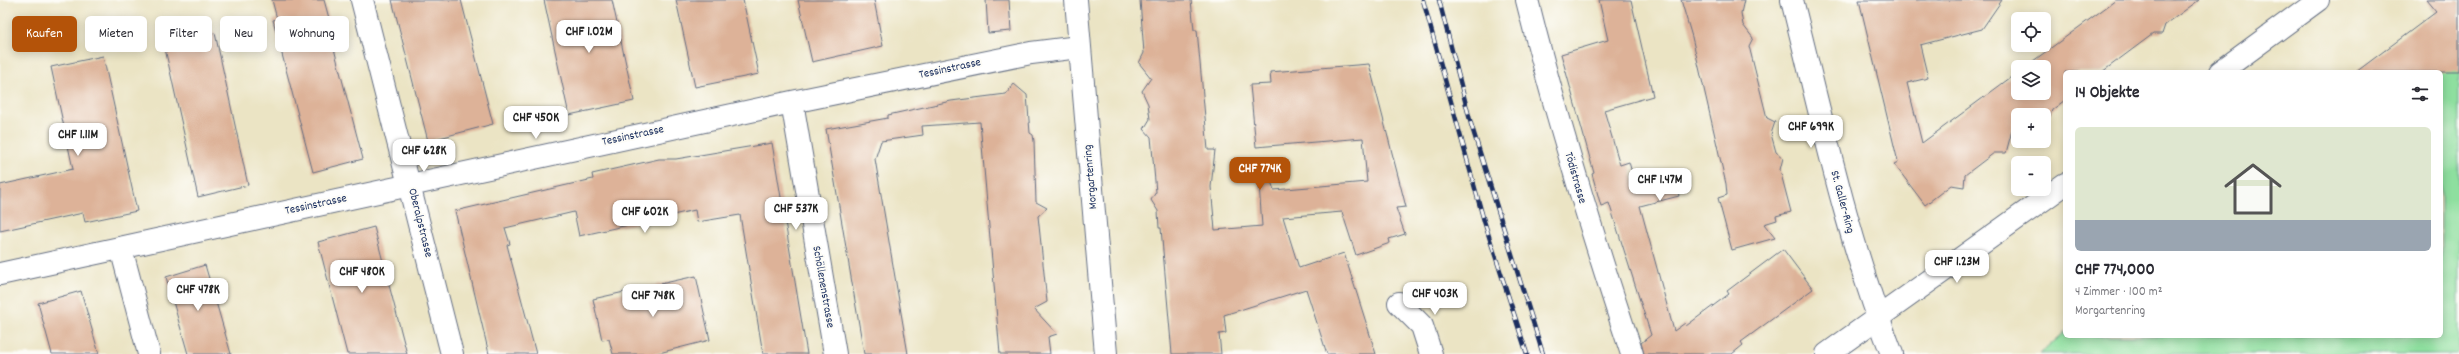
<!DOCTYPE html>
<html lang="de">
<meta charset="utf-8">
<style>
body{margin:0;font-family:Dekko,sans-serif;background:#f2f2f3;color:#2b2b33;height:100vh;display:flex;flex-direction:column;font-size:15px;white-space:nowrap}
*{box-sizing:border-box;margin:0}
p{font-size:13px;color:#7c7c81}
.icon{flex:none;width:22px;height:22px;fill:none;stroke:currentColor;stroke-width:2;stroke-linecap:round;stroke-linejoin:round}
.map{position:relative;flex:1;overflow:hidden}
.sheet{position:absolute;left:2063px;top:70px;width:380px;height:268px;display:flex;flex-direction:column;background:#fff;border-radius:6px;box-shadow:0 2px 10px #0003}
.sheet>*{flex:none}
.hud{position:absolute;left:12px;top:16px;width:380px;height:36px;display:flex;gap:8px}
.controls{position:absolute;left:2011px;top:12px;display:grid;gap:8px}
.controls a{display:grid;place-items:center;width:40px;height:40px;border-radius:6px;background:#fff;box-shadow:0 2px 10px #0003;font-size:20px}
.price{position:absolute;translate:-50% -34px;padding:0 9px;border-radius:8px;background:#fff;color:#222;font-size:13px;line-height:26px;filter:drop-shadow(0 1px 2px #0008)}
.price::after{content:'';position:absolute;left:50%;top:24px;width:12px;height:9px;margin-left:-6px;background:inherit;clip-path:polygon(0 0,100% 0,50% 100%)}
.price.current{background:#b45309;color:#fff}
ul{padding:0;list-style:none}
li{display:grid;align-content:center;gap:8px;height:212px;padding:0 12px}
li span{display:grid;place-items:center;height:124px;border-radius:6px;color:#555}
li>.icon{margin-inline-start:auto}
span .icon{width:72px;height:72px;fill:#fffc;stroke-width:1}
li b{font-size:17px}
h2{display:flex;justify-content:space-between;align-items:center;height:48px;padding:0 12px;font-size:17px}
.tag{padding:0 14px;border-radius:6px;background:#fff;box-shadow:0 2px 10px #0003;font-size:14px;line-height:36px}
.tag.current{background:#b45309;color:#fff}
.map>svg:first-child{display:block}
.green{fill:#8edf9f;stroke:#54877e}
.building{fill:#ddb298}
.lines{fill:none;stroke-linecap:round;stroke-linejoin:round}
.minor-casing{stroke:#646e82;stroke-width:24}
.major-casing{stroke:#646e82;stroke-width:24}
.minor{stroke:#fff;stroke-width:22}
.major{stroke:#fff;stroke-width:22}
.rail-casing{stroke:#1b2f5e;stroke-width:4.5}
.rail{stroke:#fdfcf7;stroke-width:3;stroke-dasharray:9;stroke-linecap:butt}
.labels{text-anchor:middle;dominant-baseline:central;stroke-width:4;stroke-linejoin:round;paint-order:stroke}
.street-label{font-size:12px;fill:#1b2f5e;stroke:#fdfcf7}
</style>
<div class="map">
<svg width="2459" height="354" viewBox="0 0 2459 354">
<rect width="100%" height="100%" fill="#fdfcf7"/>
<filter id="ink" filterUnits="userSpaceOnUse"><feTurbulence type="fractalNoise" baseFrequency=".025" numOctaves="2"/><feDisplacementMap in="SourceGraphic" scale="8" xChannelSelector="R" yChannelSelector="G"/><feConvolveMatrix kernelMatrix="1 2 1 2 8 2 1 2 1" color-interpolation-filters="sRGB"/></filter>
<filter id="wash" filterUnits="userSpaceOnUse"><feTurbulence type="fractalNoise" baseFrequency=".012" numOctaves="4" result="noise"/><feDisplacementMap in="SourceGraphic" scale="16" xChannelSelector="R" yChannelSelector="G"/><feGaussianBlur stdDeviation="0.9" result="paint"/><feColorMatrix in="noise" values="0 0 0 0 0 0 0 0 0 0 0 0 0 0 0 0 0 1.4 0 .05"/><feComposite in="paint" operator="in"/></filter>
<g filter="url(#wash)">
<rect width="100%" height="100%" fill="#ebe4c4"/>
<path class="green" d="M 2459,0 L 2459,354 L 2040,354 L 2065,332 L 2065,336 L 2441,336 L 2441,72 L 2436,12 L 2431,6 L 2436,3 Z"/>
<g id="blocks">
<path class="building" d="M 272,0 L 324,0 L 336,44 L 333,45 L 363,159 L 313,172 L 273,20 L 277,19 Z
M 392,0 L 461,0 L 493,124 L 428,141 Z
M 544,0 L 612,0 L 634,101 L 569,115 Z
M 676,0 L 743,0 L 759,74 L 695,87 Z
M 798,0 L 874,0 L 883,46 L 812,62 Z
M 986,0 L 1009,0 L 1011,31 L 988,33 Z
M 1140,0 L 1191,0 L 1194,30 L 1197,30 L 1208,150 L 1215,150 L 1211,187 L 1215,230 L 1262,226 L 1258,169 L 1266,167 L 1274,190 L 1367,182 L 1363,138 L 1256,147 L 1250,85 L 1271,84 L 1270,72 L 1369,64 L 1406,207 L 1396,208 L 1405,234 L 1389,239 L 1390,243 L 1356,255 L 1342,212 L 1283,217 L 1299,268 L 1344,253 L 1376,354 L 1327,354 L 1306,289 L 1224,315 L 1226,333 L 1219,334 L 1221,354 L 1172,354 L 1161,228 L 1159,228 L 1158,211 L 1151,200 L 1156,192 L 1151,137 L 1144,129 L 1150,119 L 1148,104 L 1142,91 L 1151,78 L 1139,63 L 1144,53 Z
M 1599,0 L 1631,0 L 1653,96 L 1604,110 L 1620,165 L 1629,162 L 1634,180 L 1673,170 L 1679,196 L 1640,206 L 1674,331 L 1685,323 L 1686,326 L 1729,294 L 1727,291 L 1783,249 L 1813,289 L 1741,342 L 1743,345 L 1732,354 L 1644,354 L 1641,343 L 1651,335 L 1609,203 L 1601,206 L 1592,174 L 1594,173 L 1561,54 L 1608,40 Z
M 1681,0 L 1744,0 L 1741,13 L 1743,25 L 1753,38 L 1749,46 L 1767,118 L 1775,122 L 1771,134 L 1776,152 L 1783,158 L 1780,170 L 1791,212 L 1776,216 L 1777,220 L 1764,224 L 1775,238 L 1732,250 L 1718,198 L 1727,195 L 1726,184 L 1692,37 Z
M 1859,0 L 2002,0 L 1982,29 L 1920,45 L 1928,78 L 1907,83 L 1922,143 L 2018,72 L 2018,93 L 2044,93 L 2044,67 L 2025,67 L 2116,0 L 2199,0 L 2165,25 L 2162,34 L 2153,34 L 2102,72 L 2065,72 L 2065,100 L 2052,110 L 2048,121 L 2044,121 L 2044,115 L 2018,115 L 2018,122 L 2014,123 L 2006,153 L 1994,153 L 1965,175 L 1964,187 L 1951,185 L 1925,205 L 1894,164 L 1898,162 Z
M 2426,0 L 2459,0 L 2459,72 L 2356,72 L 2436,12 Z
M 215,33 L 248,185 L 198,197 L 164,44 Z
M 103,56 L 137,211 L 85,222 L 83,213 L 0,231 L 0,185 L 73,169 L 51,67 Z
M 1014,84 L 1027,95 L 1030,133 L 1033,135 L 1034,141 L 1036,202 L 1047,208 L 1038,216 L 1047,302 L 1034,309 L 1057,334 L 1048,337 L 1050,354 L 1000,354 L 980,122 L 922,126 L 923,135 L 881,141 L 875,159 L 908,354 L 864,354 L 826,129 L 888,118 L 888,115 L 951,101 L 1006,94 Z
M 772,143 L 807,354 L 763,354 L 740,215 L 697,222 L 695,210 L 579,236 L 574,212 L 505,228 L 510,244 L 507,245 L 536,354 L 489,354 L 455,211 L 593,179 L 592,174 L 659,159 L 676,159 Z
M 374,227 L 402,335 L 407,354 L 347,354 L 318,242 Z
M 205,265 L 216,302 L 231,354 L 188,354 L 166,277 Z
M 696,276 L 710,340 L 655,354 L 613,354 L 609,339 L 602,340 L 593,299 Z
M 81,291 L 99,354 L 52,354 L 38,303 Z"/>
</g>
</g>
<g filter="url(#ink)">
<use href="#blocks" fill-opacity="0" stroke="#646e82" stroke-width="1"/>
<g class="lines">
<g class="minor-casing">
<path id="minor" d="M 362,0 L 452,354
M 1527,0 C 1557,120 1593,237 1632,354
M 1792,0 C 1822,119 1847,239 1892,354
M 2220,72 L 2318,0
M 792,102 L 835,354
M 121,248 L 149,354
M 0,274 L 792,102 L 1031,53 L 1079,47
M 1399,303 L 1422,326 L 1431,354
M 1827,354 L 2065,184"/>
</g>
<g class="major-casing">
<path id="major" d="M 1076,0 L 1106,354"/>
</g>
<use href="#minor" class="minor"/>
<use href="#major" class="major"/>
<g class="rail-casing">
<path id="rail" d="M 1423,0 L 1484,221 L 1527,354
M 1439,0 L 1471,124 L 1543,354"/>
</g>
<use href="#rail" class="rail"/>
</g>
</g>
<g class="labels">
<g class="street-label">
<text transform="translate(950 69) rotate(-12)">Tessinstrasse</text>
<text transform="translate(633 136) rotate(-12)">Tessinstrasse</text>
<text transform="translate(1091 177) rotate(-95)">Morgartenring</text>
<text transform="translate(1575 178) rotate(74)">Tödistrasse</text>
<text transform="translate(1842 202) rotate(75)">St. Galler-Ring</text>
<text transform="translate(316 205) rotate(-12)">Tessinstrasse</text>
<text transform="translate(420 223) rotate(76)">Oberalpstrasse</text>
<text transform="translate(823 287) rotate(80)">Schöllenenstrasse</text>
</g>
</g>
</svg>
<div class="controls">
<a><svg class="icon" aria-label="locate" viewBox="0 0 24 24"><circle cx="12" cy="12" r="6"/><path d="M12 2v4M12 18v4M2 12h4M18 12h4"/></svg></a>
<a><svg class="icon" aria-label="layers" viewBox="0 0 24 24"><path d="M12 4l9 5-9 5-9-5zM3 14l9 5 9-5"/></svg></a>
<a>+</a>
<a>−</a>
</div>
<b class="price" style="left:589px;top:54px">CHF 1.02M</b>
<b class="price" style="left:536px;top:140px">CHF 450K</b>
<b class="price" style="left:1811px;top:149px">CHF 699K</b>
<b class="price" style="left:78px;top:157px">CHF 1.11M</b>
<b class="price" style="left:424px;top:173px">CHF 628K</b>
<b class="price current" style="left:1260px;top:191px">CHF 774K</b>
<b class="price" style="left:1660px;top:202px">CHF 1.47M</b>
<b class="price" style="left:796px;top:231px">CHF 537K</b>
<b class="price" style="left:645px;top:234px">CHF 602K</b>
<b class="price" style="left:1957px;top:284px">CHF 1.23M</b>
<b class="price" style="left:362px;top:294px">CHF 480K</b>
<b class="price" style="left:198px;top:312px">CHF 478K</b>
<b class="price" style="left:1435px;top:316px">CHF 403K</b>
<b class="price" style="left:653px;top:318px">CHF 748K</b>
<div class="hud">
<a class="tag current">Kaufen</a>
<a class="tag">Mieten</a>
<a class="tag">Filter</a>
<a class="tag">Neu</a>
<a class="tag">Wohnung</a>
</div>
<section class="sheet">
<h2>14 Objekte<svg class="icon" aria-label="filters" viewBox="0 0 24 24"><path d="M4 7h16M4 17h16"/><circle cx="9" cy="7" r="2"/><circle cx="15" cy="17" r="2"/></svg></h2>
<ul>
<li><span style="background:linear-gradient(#dfe7d0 75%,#9aa5b1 0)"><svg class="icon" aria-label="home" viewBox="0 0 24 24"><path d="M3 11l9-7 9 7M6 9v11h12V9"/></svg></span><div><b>CHF 774,000</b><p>4 Zimmer · 100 m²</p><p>Morgartenring</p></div></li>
</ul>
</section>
</div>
